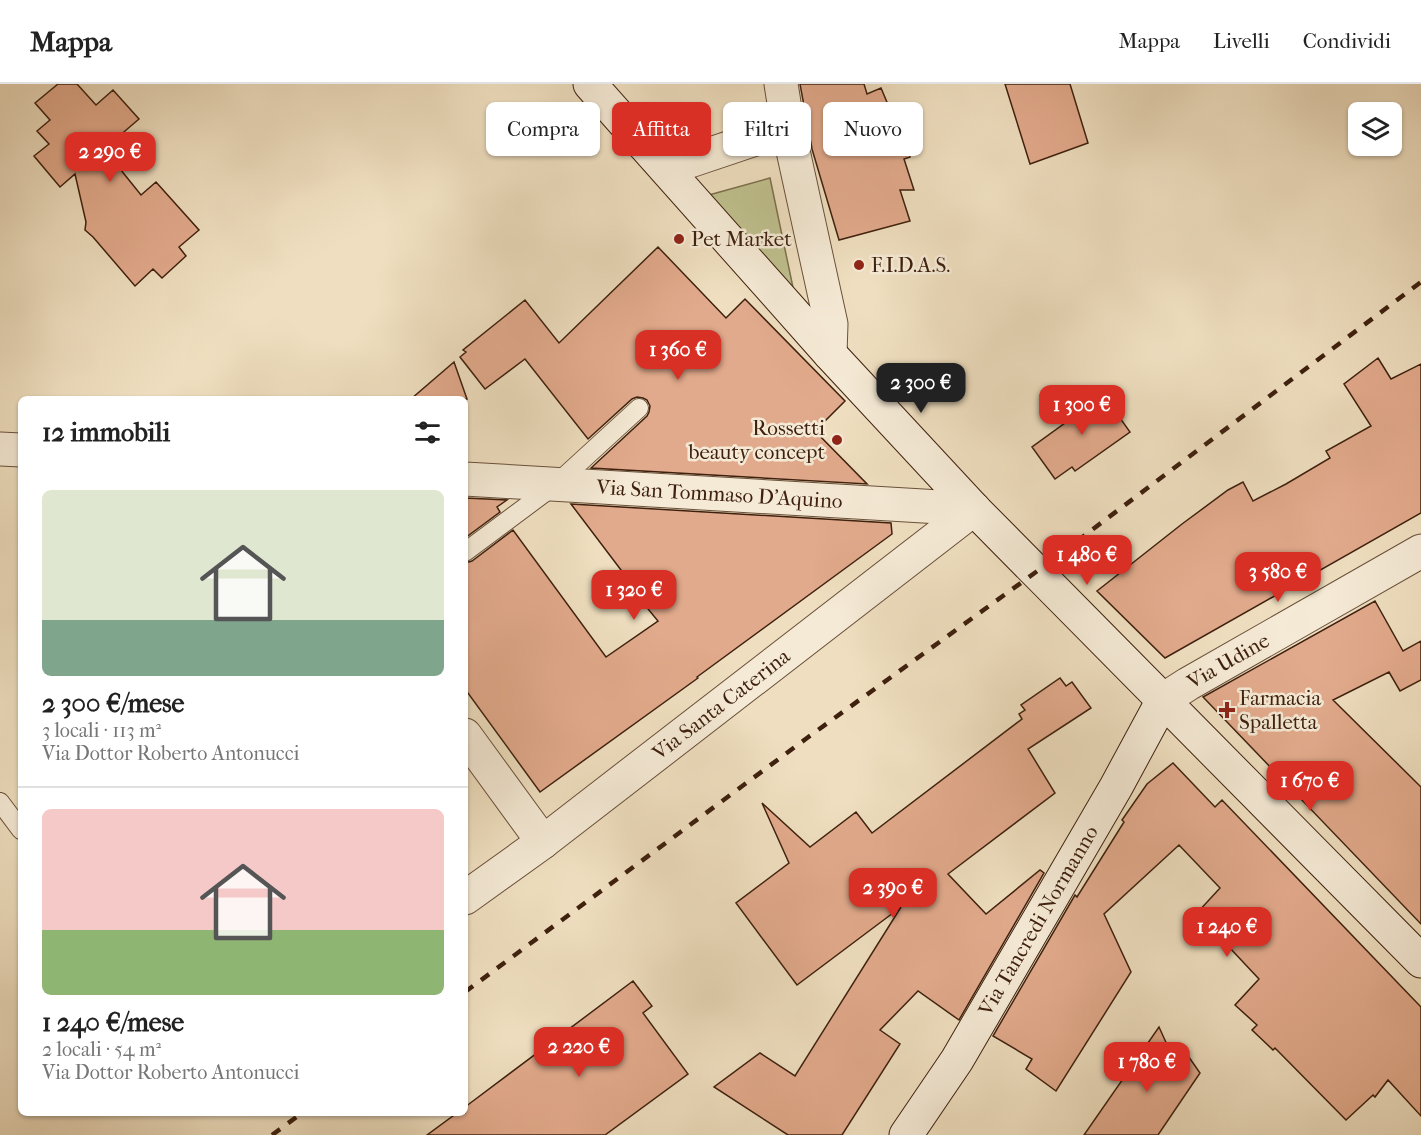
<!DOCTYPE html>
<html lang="it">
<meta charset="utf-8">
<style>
body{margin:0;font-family:"IM FELL French Canon",serif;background:#f6f6f6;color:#222;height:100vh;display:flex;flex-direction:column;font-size:22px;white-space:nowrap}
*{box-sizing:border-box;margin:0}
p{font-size:20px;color:#767676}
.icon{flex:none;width:33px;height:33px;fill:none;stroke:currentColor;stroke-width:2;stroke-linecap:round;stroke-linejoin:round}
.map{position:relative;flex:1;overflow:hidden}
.drawer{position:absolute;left:18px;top:312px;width:450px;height:720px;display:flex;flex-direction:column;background:#fff;border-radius:9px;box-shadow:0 2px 4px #0004}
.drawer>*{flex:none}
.banner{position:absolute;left:486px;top:18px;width:570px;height:54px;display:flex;gap:12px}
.controls{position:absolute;left:1348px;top:18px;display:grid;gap:12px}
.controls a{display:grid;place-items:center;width:54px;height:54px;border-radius:9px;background:#fff;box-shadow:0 2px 4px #0004;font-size:30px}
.price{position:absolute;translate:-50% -51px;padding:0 14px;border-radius:12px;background:#d93025;color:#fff;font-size:20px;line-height:39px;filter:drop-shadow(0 2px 3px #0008)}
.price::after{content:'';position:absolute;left:50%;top:36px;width:18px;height:14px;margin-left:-9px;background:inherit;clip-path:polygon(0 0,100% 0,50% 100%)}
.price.selected{background:#222;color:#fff}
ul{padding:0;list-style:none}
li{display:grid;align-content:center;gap:12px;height:318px;padding:0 24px}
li+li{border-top:2px solid #e0e0e0}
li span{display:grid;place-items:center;height:186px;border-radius:9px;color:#555}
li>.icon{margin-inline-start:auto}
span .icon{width:108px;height:108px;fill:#fffc;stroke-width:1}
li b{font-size:26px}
h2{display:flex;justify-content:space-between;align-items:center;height:72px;padding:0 24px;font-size:26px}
.pill{padding:0 21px;border-radius:9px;background:#fff;box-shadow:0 2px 4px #0004;font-size:21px;line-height:54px}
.pill.selected{background:#d93025;color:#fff}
header{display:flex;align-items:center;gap:36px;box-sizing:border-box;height:84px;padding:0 30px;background:#fff;border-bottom:2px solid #e0e0e0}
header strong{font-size:28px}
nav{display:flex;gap:33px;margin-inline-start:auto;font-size:21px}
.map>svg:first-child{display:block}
.green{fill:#bfc08e;stroke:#7e704e;stroke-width:1.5}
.building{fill:#e2aa8c;stroke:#3e200e;stroke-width:1.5}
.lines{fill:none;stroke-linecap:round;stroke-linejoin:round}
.service-casing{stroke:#6a503a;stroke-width:20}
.minor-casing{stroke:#6a503a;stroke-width:35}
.tertiary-casing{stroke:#6a503a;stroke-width:35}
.secondary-casing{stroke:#3e200e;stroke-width:35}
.service{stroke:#f5ead6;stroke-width:18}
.minor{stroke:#f5ead6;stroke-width:33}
.tertiary{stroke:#f5ead6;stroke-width:33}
.secondary{stroke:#f5ead6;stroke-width:33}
.rail{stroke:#3e200e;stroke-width:4.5;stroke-dasharray:10 10;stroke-linecap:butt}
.poi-dot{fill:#8f2418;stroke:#f5ead6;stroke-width:2}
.labels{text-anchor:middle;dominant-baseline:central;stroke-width:5;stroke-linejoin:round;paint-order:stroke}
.poi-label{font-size:21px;fill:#3e200e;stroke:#f5ead6;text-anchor:start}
.street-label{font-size:21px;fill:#3e200e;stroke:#f5ead6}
</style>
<header>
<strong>Mappa</strong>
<nav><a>Mappa</a><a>Livelli</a><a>Condividi</a></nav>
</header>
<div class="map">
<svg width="1421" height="1051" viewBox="0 0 1421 1051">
<rect width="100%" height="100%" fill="#efdfc0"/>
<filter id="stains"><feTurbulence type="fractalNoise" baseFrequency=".00333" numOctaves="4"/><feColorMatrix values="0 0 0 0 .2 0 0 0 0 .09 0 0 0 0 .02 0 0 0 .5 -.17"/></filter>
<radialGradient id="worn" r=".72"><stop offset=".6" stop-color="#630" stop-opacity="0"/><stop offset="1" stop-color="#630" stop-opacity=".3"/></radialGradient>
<path class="green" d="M 770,94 L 795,213 L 709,111 Z"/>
<path class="building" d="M 58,0 L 77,0 L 96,21 L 113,6 L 139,35 L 104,65 L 141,111 L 156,98 L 199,146 L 179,163 L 186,172 L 162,194 L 153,185 L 135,202 L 93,153 L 85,146 L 86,138 L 75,90 L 60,103 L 34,72 L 49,60 L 37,47 L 50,36 L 35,19 Z
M 800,0 L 864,0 L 867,10 L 881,4 L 910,73 L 904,75 L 914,106 L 900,106 L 910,137 L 839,156 L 812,65 Z
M 1005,0 L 1070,0 L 1088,59 L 1030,80 Z
M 658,163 L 726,234 L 745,215 L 845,317 L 815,347 L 867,400 L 591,384 L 647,332 L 649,328 L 650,322 L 647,316 L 643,314 L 637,313 L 632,315 L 588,355 L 525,275 L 485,305 L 460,273 L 466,268 L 463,266 L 525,216 L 559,259 Z
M 1378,274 L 1391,295 L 1421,280 L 1421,429 L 1165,574 L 1097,507 L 1182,440 L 1228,406 L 1243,398 L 1253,417 L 1286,400 L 1330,374 L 1326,367 L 1371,342 L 1344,300 Z
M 454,278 L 467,315 L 411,315 Z
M 1100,306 L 1130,348 L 1075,387 L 1072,383 L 1055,395 L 1032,363 L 1069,336 L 1065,331 Z
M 465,414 L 507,416 L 497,423 L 500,428 L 465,454 Z
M 571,420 L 891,439 L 892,450 L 697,593 L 698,594 L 540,708 L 465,605 L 465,479 L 472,477 L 513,446 L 606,573 L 658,537 L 644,520 L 646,519 Z
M 1375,517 L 1403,567 L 1421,557 L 1421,596 L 1400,607 L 1389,588 L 1333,616 L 1421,703 L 1421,840 L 1203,613 Z
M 1060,594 L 1066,602 L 1072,598 L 1091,624 L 1028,665 L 1055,709 L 948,790 L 986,830 L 1040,786 L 1044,789 L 959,936 L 918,907 L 880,946 L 900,960 L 842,1051 L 788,1051 L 714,1003 L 760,969 L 795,992 L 901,823 L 797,901 L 736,819 L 789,779 L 762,719 L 810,763 L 856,728 L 872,749 L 1022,635 L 1019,630 L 1025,626 L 1021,621 Z
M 1173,679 L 1215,723 L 1222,716 L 1421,923 L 1421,1032 L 1388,996 L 1375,1013 L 1373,1011 L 1346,1036 L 1275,964 L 1273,966 L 1252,946 L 1257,941 L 1235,921 L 1259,895 L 1197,829 L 1220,804 L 1179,761 L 1104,830 L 1131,888 L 1056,1007 L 1026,985 L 1032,975 L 993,952 L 1075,811 L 1077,813 L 1124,738 L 1122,736 L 1147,700 Z
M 633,897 L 652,922 L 643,929 L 688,990 L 605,1051 L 427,1051 L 457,1029 L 465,1029 L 465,1023 Z
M 1159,943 L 1174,976 L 1184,966 L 1200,989 L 1158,1051 L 1084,1051 Z"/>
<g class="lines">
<g class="service-casing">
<path id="service" d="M 465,468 L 555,401 L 639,324
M 0,718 L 21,746"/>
</g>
<g class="minor-casing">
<g id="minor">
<path d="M 666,85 L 788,44"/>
<path d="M 0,365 L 21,366"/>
<path id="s1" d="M 465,395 L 974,425"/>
<path id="s2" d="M 1163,616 L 1188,600 L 1421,467"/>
<path d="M 465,651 L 543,758"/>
<path id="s3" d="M 465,814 L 543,758 L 974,425"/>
</g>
</g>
<g class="tertiary-casing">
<path id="tertiary" d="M 781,0 L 788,44 L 831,240 L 830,270"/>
</g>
<g class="secondary-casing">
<g id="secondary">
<path d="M 590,0 L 830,270 L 974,425 L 1421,877"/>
<path id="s4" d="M 906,1051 L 957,976 L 1116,703 L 1163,616"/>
</g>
</g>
<use href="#service" class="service"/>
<use href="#minor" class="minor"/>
<use href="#tertiary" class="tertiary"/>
<use href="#secondary" class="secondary"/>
<path class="rail" d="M 465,908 L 807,654 L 1036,488 L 1421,198
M 272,1051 L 302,1029"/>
</g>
<g class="poi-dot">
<circle cx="679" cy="155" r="6"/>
<circle cx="859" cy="181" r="6"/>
<circle cx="837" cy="356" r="6"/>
<path d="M1224 617h6v6h6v6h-6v6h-6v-6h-6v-6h6z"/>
</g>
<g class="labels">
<g class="poi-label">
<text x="691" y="155">Pet Market</text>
<text x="871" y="181">F.I.D.A.S.</text>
<text x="825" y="344" text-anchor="end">Rossetti<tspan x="825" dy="24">beauty concept</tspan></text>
<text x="1239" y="614">Farmacia<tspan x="1239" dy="24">Spalletta</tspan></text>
</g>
<g class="street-label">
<text stroke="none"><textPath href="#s1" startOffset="255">Via San Tommaso D'Aquino</textPath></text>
<text stroke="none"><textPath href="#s2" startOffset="76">Via Udine</textPath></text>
<text stroke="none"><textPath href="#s3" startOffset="321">Via Santa Caterina</textPath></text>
<text stroke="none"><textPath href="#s4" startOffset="252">Via Tancredi Normanno</textPath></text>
</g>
</g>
<rect width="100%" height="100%" filter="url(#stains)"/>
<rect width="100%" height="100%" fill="url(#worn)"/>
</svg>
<div class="controls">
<a><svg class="icon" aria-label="layers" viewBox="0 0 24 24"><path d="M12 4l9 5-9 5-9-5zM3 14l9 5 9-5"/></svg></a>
</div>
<b class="price" style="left:110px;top:99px">2 290 €</b>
<b class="price" style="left:678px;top:297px">1 360 €</b>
<b class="price selected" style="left:921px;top:330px">2 300 €</b>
<b class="price" style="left:1082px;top:352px">1 300 €</b>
<b class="price" style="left:1087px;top:502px">1 480 €</b>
<b class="price" style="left:1278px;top:519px">3 580 €</b>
<b class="price" style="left:634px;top:537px">1 320 €</b>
<b class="price" style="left:1310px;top:728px">1 670 €</b>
<b class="price" style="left:893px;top:835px">2 390 €</b>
<b class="price" style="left:1227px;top:874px">1 240 €</b>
<b class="price" style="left:579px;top:994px">2 220 €</b>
<b class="price" style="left:1147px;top:1009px">1 780 €</b>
<div class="banner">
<a class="pill">Compra</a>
<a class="pill selected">Affitta</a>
<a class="pill">Filtri</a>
<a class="pill">Nuovo</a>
</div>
<section class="drawer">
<h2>12 immobili<svg class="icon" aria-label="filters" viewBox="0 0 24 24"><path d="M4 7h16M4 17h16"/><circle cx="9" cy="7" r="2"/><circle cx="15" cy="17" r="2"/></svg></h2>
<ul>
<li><span style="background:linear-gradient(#dfe7d0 70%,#7fa58c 0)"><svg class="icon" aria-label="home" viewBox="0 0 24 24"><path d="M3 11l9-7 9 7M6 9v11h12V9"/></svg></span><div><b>2 300 €/mese</b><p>3 locali · 113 m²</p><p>Via Dottor Roberto Antonucci</p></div></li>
<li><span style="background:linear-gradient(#f6c9c9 65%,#8fb573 0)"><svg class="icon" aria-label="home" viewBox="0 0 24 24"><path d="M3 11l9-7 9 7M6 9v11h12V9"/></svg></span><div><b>1 240 €/mese</b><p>2 locali · 54 m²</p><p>Via Dottor Roberto Antonucci</p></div></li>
</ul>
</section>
</div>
